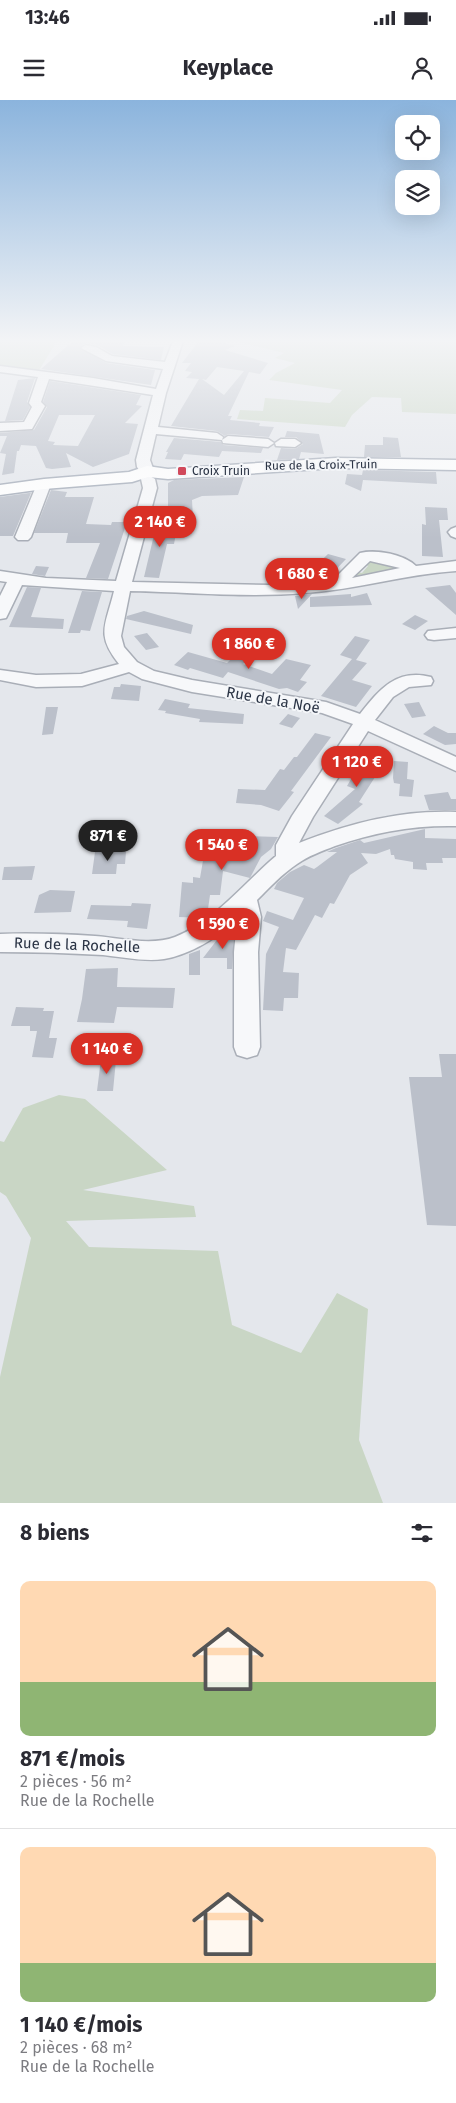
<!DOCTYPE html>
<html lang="fr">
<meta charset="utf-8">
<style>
body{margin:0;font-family:"Fira Sans",sans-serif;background:#f2f2f3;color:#2b2b33;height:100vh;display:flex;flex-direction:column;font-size:19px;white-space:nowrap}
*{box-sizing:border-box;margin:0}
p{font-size:16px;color:#7c7c81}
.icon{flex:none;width:28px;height:28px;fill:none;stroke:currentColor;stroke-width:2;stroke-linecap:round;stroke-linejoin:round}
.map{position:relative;height:1403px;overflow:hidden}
.panel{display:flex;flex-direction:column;background:#fff;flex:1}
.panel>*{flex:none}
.tools{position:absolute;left:395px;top:15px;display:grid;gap:10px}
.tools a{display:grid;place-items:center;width:45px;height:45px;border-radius:10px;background:#fff;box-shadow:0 5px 20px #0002;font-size:25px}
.price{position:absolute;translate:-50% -42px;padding:0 11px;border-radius:18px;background:#d93025;color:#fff;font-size:16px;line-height:32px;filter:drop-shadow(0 1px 2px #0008)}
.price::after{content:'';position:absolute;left:50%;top:30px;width:15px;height:11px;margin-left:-8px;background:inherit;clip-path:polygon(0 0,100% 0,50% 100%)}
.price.active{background:#222;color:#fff}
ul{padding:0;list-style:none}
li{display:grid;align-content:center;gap:10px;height:265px;padding:0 20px}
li+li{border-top:1px solid #e1e1e2}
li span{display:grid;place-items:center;height:155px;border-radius:10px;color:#555}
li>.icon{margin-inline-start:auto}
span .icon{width:90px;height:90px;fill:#fffc;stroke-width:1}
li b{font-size:21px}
h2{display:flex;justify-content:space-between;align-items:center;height:60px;padding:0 20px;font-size:21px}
.status{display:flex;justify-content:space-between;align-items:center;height:35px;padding:0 25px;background:#fff;direction:ltr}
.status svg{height:14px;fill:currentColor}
header{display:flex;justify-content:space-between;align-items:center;height:65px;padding:0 20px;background:#fff;font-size:22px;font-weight:700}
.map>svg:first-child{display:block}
.green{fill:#c9d6c5}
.building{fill:#bbc0ca;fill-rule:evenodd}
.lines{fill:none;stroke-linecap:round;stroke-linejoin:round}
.minor-casing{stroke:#a9aeb7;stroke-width:3}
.major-casing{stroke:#a3abb8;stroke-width:3}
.minor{fill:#f7f8fa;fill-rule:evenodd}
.major{fill:#fff;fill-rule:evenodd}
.poi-dot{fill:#d1495b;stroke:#f4f6f9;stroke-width:2}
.labels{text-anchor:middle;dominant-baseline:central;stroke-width:4;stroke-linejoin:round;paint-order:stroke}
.far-street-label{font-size:12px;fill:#2b3445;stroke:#f4f6f9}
.far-poi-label{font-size:12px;fill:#2b3445;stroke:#f4f6f9;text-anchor:start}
.street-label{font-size:15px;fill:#2b3445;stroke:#f4f6f9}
</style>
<div class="status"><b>13:46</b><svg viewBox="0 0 49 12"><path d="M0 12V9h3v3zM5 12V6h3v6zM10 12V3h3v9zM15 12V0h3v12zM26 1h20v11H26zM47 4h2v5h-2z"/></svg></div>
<header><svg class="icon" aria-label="menu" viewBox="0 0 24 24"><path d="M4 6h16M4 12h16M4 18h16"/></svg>Keyplace<svg class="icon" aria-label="person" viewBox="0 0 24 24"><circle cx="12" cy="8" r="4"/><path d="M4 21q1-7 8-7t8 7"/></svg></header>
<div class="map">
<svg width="456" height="1403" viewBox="0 0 456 1403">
<rect width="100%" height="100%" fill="#e4e7ec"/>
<path class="green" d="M 0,241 L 57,241 L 38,272 L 0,267 Z
M 240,241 L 456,241 L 456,314 L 402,312 L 401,298 L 372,297 L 352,315 L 345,327 L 237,319 L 240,310 L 263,311 L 265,298 L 330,303 L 342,290 L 269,280 L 276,273 L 295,263 L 275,258 L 284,253 L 239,242 Z
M 369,459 L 395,467 L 398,463 L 401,468 L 351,480 L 353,471 L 362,473 L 368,466 L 362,463 Z
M 59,995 L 85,999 L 167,1070 L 83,1090 L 194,1106 L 196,1117 L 66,1121 L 89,1147 L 218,1151 L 232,1225 L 301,1253 L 337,1193 L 368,1209 L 359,1340 L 383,1403 L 0,1403 L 0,1277 L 31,1138 L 6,1096 L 0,1092 L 0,1041 L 4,1042 L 23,1008 Z"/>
<path class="building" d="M 73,241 L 127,241 L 122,246 L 164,247 L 161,260 L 113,254 L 97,245 L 86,243 L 79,247 L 106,263 L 155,270 L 151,285 L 41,269 Z
M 199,241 L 217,241 L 235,246 L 225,250 L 268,263 L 260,274 L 249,272 L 228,316 L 232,316 L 230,320 L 260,323 L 259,326 L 274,327 L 269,337 L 228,334 L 225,336 L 217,331 L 171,326 L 199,279 L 186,278 L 192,272 L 185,271 L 191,263 L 182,263 ZM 217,267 L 244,271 L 224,295 L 202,279 L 206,280 Z
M 35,278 L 27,302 L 30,307 L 23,320 L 5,321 L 18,280 Z
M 50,281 L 141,295 L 136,305 L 142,306 L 125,323 L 138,324 L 129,354 L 93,367 L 66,353 L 71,367 L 52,369 L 46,368 L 36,346 L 21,345 L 19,351 L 17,351 L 14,373 L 2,375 L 6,354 L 0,353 L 7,336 L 0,336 L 0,333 L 34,330 L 47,307 L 43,302 ZM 59,315 L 95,315 L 78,346 L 53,345 L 55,342 L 48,341 Z
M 287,331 L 319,334 L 324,354 L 301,352 L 299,359 L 277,360 L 281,348 L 295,349 L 303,344 L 296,337 L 285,337 Z
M 383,337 L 398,338 L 401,357 L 364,357 L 365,345 L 383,345 Z
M 174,338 L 221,342 L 223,345 L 263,348 L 261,353 L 222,351 L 219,357 L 184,354 L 181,360 L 165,359 L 168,352 L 166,352 Z
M 363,370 L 436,372 L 437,384 L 363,380 L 361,391 L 345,384 L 347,374 L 362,375 Z
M 244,377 L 238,395 L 202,396 L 192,400 L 193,418 L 168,407 L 168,383 L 174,380 Z
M 51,390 L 67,392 L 65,397 L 94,397 L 86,424 L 111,425 L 112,422 L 127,422 L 108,479 L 86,478 L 100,443 L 66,443 L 68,433 L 34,433 Z
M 29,393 L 31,393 L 13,436 L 0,436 L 0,397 Z
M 425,407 L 447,408 L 448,420 L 439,420 L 443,457 L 422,456 L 422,424 L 426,425 Z
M 159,423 L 178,423 L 174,444 L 167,444 L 159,478 L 144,477 L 154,435 Z
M 328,454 L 346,459 L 326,480 L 291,482 L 290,478 L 304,477 Z
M 36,466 L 49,467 L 45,476 L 32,474 Z
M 450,485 L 456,493 L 456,515 L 425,488 Z
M 27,487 L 41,488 L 31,517 L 64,519 L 63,529 L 9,527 Z
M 82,491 L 102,492 L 90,531 L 81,530 L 80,533 L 68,533 Z
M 367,493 L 372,505 L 310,507 L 310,497 L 351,494 L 351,497 Z
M 312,494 L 298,509 L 295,496 Z
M 144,511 L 193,525 L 191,534 L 126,519 L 127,516 Z
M 415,515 L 428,521 L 415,530 L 402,524 Z
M 147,533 L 159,547 L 146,550 L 134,536 Z
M 355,536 L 370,540 L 356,560 L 367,563 L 352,580 L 372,586 L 356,607 L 321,596 L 352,559 L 340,555 Z
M 242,548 L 255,552 L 243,564 L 272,574 L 286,559 L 311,565 L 300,580 L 307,582 L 298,592 L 287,588 L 279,589 L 228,572 L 223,578 L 190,568 L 188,570 L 174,565 L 188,552 L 227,563 Z
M 121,584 L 141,586 L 139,601 L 111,599 L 114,587 L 120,587 Z
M 165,599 L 190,604 L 188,608 L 244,614 L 243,624 L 199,622 L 200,619 L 165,613 L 166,611 L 158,610 Z
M 419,602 L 426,616 L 412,618 L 404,604 Z
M 46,607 L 58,607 L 53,634 L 42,635 Z
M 288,614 L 300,618 L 292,628 L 279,624 Z
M 434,626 L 448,633 L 456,633 L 456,644 L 445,645 L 423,634 Z
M 315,633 L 331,637 L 291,691 L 294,692 L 279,711 L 261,705 L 236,703 L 238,689 L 265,690 L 280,669 L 284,670 L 294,657 L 297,657 Z
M 367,652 L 379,656 L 377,659 L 386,660 L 359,702 L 363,704 L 338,724 L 324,716 L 355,689 L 347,686 Z
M 394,661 L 408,662 L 407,679 L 414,680 L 412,697 L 399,696 L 400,684 L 394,683 L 393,678 Z
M 448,692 L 451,699 L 456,699 L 456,710 L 429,710 L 424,695 Z
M 425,729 L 425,738 L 456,739 L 456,758 L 442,758 L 443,763 L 426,763 L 427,770 L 413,769 L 413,762 L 395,759 L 394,755 L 391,755 L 390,749 L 376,754 L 361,753 L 368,763 L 350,775 L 334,804 L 330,803 L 322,818 L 315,815 L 296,850 L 286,848 L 283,872 L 299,873 L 298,898 L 284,898 L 283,911 L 263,910 L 266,854 L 279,827 L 263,821 L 267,811 L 293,820 L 304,798 L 274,789 L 277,783 L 290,772 L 304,765 L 314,769 L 317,767 L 337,752 L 327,752 L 336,748 L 360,740 L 364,743 Z
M 235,730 L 249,730 L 249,736 L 278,737 L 271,749 L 261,757 L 250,778 L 223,771 L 220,795 L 210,795 L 207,816 L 204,818 L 179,817 L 182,782 L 193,783 L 193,777 L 200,778 L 205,749 L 235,750 Z
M 95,752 L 126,752 L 125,764 L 117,764 L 116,774 L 92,774 Z
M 35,766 L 32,780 L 2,780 L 4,767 Z
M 50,790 L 75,791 L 71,812 L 34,813 L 39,795 Z
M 132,803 L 151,804 L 147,829 L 127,827 L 128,821 L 87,819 L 91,805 L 131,806 Z
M 220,836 L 234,836 L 232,869 L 227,869 L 227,858 L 203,858 Z
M 200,850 L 200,875 L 189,875 L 189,854 Z
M 118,868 L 117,887 L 175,888 L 173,908 L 117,907 L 114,923 L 77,922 L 82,899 L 86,869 Z
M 16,907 L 44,908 L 43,911 L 54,911 L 49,938 L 57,938 L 53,958 L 32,957 L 37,931 L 30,931 L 30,926 L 11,926 Z
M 119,933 L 131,933 L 130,952 L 117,952 Z
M 439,954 L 456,954 L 456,1126 L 427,1125 L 409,977 L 442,977 Z
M 101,959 L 116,960 L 113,991 L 97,991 Z"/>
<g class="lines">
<g class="minor-casing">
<path id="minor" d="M 173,241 L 183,241 L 166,293 L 158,327 L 217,333 L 223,337 L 222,340 L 156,334 L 150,360 L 154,371 L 152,374 L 142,374 L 137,367 L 136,360 L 153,295 L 49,279 L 41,302 L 45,306 L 32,329 L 0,331 L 0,323 L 24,322 L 32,307 L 29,303 L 38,277 L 0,272 L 0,266 L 93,278 L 156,289 L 163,269 L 106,261 L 81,248 L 86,245 L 96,247 L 112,256 L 165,262 Z
M 228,336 L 268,339 L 274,343 L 268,347 L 223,343 L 222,340 Z
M 281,339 L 295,339 L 301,343 L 295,347 L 276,346 L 275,343 Z
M 148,375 L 155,379 L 157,388 L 132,482 L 270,485 L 321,482 L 332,481 L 360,453 C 376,449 404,454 416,466 L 456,461 L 456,471 C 405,474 356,490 305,493 C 247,498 188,492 130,491 L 121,536 L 124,547 L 137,562 L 154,571 L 192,580 L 326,602 L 360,614 C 379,590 396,568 431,577 L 433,581 L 431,585 L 409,587 L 393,597 L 375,620 L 456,657 L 456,671 L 368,631 L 313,717 L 299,743 C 350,723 401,710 456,712 L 456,726 C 413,725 375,732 335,746 C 322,751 308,756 297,764 C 282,774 269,788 257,800 L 261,817 L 258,852 L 260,947 L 257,955 L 247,958 L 237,955 L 234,947 L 234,852 L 237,820 C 216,838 192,854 164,859 C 145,862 122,857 103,855 C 69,853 34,852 0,852 L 0,834 C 32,833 64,834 95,836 C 120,838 152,846 175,837 C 215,821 244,783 276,756 L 276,745 L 292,716 L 353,624 L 322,613 L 192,592 L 142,579 L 129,572 L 82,586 L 36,587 L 0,580 L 0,570 L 36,575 L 81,574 L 119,564 C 95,534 106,525 114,491 L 22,485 L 8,514 L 6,518 L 0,519 L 0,496 L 7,482 L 0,481 L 0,471 L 46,478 L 116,481 L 143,388 L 141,379 ZM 370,461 L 400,468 L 352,478 Z
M 44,380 L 51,384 L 31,437 L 28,440 L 18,440 L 15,437 L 37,384 Z
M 456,427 L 456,438 L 451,436 L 448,432 L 451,429 Z
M 456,528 L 456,538 L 434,540 L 428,539 L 425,535 L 428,531 Z"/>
</g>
<g class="major-casing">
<path id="major" d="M 336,358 L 456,360 L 456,370 L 336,368 L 168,379 L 148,377 L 132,382 L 44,389 L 0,395 L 0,385 L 44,379 L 129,372 L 147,366 L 168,369 Z"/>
</g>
<use href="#minor" class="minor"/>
<use href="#major" class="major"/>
</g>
<linearGradient id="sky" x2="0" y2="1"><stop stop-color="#8bb4dd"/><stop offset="0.55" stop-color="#f3f4f6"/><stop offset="1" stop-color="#f3f4f6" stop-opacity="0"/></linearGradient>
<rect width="456" height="438" fill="url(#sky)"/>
<rect class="poi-dot" x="177" y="366" width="10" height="10" rx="2.5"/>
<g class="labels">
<g class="far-street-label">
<text transform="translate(321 365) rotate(-1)">Rue de la Croix-Truin</text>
</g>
<g class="far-poi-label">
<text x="192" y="371">Croix Truin</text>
</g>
<g class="street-label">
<text transform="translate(273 600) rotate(10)">Rue de la Noë</text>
<text transform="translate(77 845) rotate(2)">Rue de la Rochelle</text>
</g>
</g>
</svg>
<div class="tools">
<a><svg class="icon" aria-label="locate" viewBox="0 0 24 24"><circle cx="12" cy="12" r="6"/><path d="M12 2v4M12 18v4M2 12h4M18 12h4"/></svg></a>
<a><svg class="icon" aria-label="layers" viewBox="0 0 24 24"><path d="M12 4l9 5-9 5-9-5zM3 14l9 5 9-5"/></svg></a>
</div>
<b class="price" style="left:160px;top:448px">2 140 €</b>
<b class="price" style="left:302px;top:500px">1 680 €</b>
<b class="price" style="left:249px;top:570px">1 860 €</b>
<b class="price" style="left:357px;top:688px">1 120 €</b>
<b class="price active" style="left:108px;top:762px">871 €</b>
<b class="price" style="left:222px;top:771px">1 540 €</b>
<b class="price" style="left:223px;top:850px">1 590 €</b>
<b class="price" style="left:107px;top:975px">1 140 €</b>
</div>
<section class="panel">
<h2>8 biens<svg class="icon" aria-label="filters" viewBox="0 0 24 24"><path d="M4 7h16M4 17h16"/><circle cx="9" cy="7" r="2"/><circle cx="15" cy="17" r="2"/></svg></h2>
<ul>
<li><span style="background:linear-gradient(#ffd9b3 65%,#8fb573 0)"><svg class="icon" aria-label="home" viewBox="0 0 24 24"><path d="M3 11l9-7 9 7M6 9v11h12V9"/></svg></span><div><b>871 €/mois</b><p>2 pièces · 56 m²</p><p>Rue de la Rochelle</p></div></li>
<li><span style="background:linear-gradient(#ffd9b3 75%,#8fb573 0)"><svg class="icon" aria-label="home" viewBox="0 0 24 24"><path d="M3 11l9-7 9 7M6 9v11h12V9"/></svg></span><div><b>1 140 €/mois</b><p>2 pièces · 68 m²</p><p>Rue de la Rochelle</p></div></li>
</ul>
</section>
